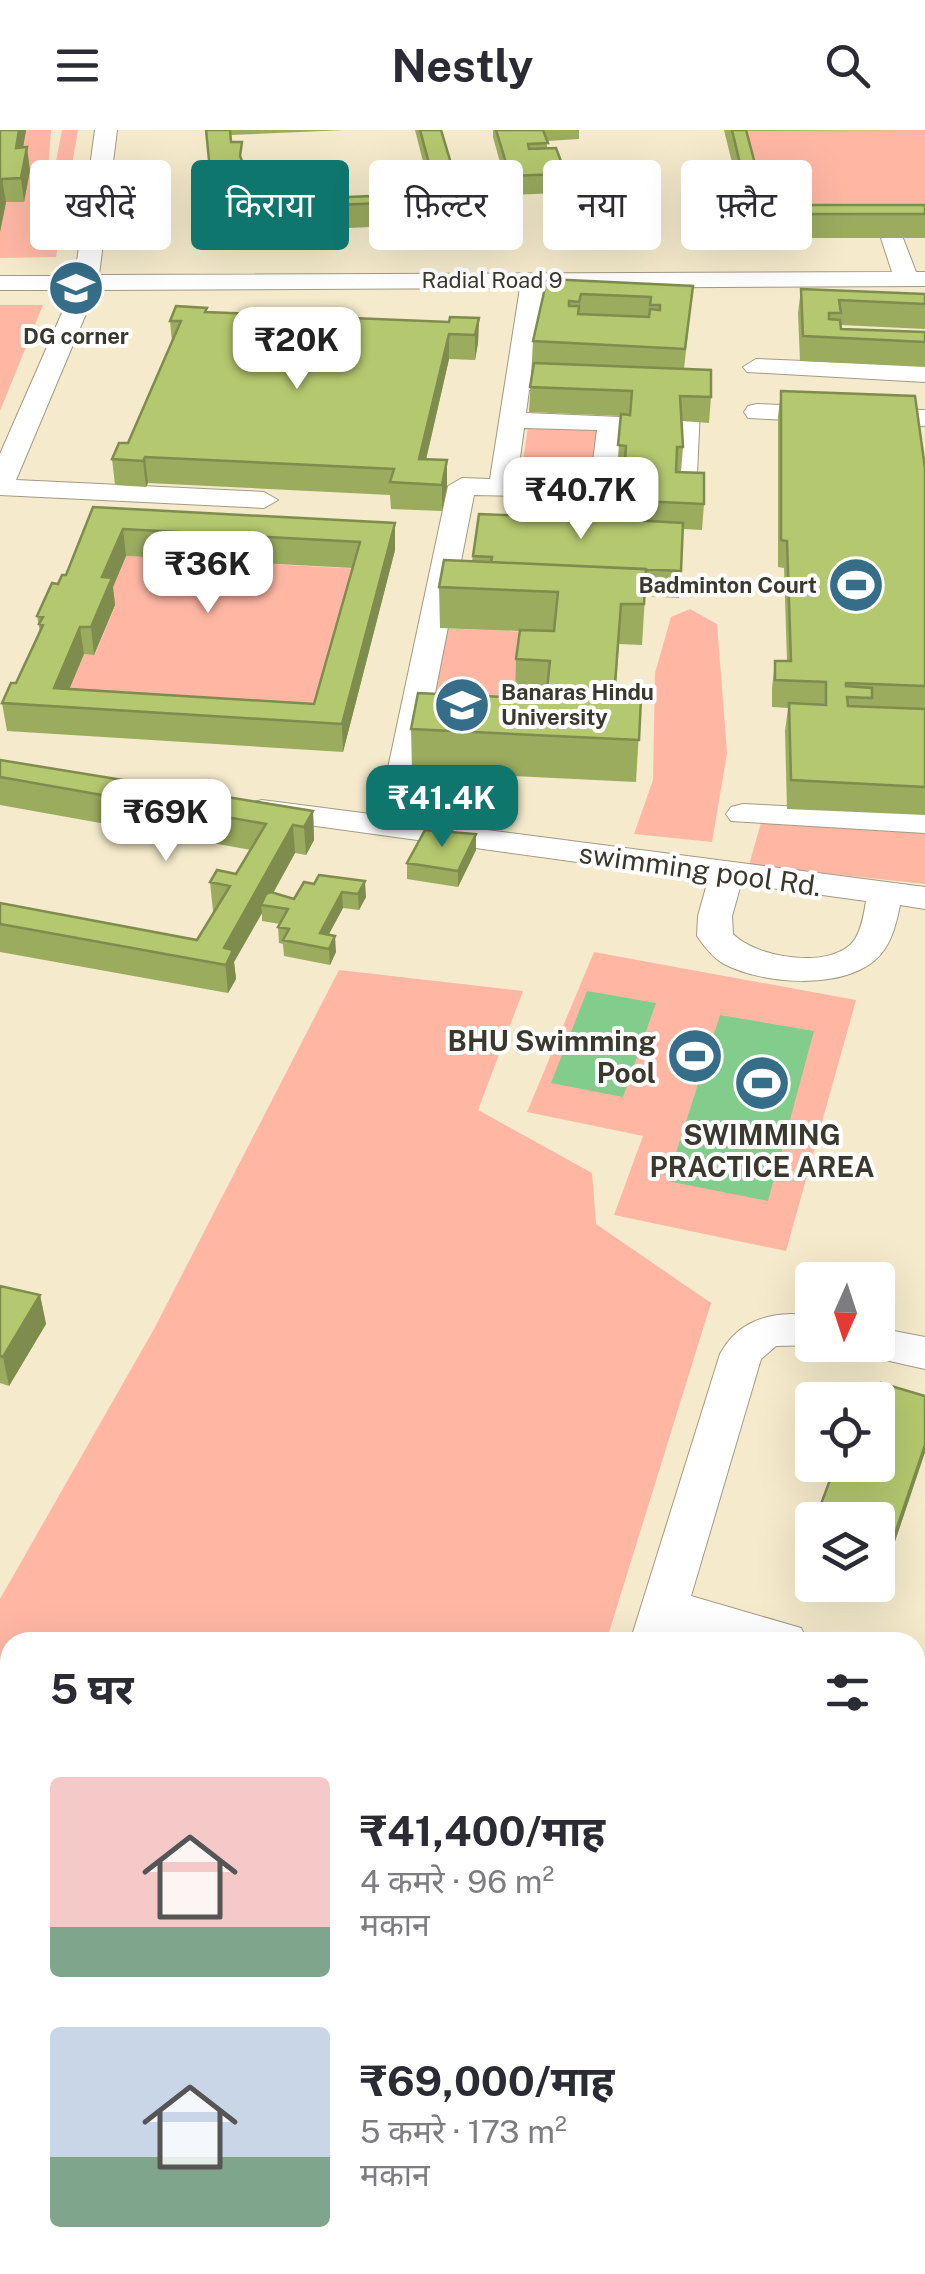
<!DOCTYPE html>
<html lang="hi">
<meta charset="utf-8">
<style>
body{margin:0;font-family:"Public Sans","Noto Sans Devanagari",sans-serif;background:#f2f2f3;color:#2b2b33;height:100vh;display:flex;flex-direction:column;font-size:38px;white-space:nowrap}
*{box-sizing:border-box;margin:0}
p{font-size:32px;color:#7c7c81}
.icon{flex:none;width:55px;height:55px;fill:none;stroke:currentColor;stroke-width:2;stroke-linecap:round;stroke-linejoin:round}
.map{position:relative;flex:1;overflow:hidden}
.details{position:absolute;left:0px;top:1502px;width:925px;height:642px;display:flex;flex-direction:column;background:#fff;border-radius:30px 30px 0 0;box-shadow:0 10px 40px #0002}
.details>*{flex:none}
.guide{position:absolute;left:30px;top:30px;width:865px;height:90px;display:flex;gap:20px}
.needle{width:65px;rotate:183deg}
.controls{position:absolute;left:795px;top:1132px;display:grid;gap:20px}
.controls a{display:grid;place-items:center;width:100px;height:100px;border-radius:10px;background:#fff;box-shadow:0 10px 40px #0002;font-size:50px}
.price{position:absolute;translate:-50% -85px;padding:0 22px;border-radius:20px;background:#fff;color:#222;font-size:32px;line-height:65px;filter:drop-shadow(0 2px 5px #0008)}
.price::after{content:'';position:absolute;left:50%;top:60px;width:30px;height:22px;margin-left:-15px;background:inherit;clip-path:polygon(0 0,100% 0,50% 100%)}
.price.selected{background:#0f766e;color:#fff}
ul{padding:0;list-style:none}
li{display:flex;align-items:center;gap:30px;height:250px;padding:0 50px}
li span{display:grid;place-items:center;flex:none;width:280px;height:200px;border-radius:10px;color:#555}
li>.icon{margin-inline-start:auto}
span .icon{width:120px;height:120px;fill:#fffc;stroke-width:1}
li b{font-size:42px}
h2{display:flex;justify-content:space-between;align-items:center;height:120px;padding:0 50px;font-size:42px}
.tag{padding:0 35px;border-radius:10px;background:#fff;box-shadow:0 10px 40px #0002;font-size:35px;line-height:90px}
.tag.selected{background:#0f766e;color:#fff}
header{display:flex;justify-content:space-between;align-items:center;height:130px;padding:0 50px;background:#fff;font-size:45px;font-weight:700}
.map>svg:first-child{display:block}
.built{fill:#f5eacb;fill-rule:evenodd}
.green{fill:#ffb7a4}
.water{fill:#83cd8c}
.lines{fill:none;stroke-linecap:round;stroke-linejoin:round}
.minor-casing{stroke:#a29a83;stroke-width:2}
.minor{fill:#fff;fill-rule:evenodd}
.wall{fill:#9bac5f;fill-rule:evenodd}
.shaded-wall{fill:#7e8c4e}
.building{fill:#b4c86f;stroke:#7e8c4e;stroke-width:2.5;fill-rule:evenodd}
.labels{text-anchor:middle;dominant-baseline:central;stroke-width:8;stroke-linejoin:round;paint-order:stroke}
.far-street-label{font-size:22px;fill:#3b382e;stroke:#fff}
.far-poi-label{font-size:22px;font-weight:bold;fill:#3b382e;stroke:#fff}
.street-label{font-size:28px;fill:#3b382e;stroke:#fff}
.poi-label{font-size:28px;font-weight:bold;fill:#3b382e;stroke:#fff;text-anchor:end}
</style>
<header><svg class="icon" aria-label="menu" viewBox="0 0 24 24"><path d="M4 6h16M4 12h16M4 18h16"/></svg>Nestly<svg class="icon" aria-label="search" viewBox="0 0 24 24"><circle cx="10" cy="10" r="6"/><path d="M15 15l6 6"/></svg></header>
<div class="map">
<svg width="925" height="2144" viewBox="0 0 925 2144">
<rect width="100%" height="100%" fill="#fdf5dc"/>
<path class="built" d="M 0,0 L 925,0 L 925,2144 L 0,2144 ZM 812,1150 L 878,1150 L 878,1215 L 812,1215 ZM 812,1270 L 878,1270 L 878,1335 L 812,1335 ZM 812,1390 L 878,1390 L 878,1455 L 812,1455 ZM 10,1512 L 915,1512 L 915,2135 L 10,2135 Z"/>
<path class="green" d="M 0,0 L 51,0 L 44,94 L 62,0 L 78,0 L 56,127 L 0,128 Z
M 925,0 L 925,98 L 764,99 L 739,1 Z
M 0,175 L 43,175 L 0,281 Z
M 530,283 L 619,287 L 612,369 L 518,365 Z
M 126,426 L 360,439 L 315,601 L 58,586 L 84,524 L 95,524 L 115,476 L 105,474 Z
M 690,479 L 717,494 L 727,623 L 712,712 L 634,704 L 653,650 L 655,543 L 671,487 Z
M 440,498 L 557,503 L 515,570 L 418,605 Z
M 762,689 L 925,698 L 925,754 L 749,735 Z
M 594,822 L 856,870 L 786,1121 L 614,1085 L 643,1006 L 527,982 Z
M 339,840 L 523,861 L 478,980 L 592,1043 L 596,1094 L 711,1173 L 606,1512 L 10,1512 L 10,1749 L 0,1745 L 0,1469 L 154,1199 Z"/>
<path class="water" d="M 587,861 L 656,873 L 623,967 L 551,953 Z
M 720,885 L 814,901 L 768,1071 L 667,1051 Z"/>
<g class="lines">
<g class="minor-casing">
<path id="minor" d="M 95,0 L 117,0 L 99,145 L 892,142 L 881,108 L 893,101 L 901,103 L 916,142 L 925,142 L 925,156 L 544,158 L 532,245 L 586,246 L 599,254 L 586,262 L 529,260 L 526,283 L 620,287 L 624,293 L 617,362 L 603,370 L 589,362 L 597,300 L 524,298 L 517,350 L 574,355 L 578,361 L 574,367 L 474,365 L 410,690 L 925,757 L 925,779 L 900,775 C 896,795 891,817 874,831 C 838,860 763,854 724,834 C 713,828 704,816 697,806 L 698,786 L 708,750 L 250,687 L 245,680 L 250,673 L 262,670 L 378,685 L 448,356 L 462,348 L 490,349 L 520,158 L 96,160 L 16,350 L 264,362 L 278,370 L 264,378 L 0,365 L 0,324 L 72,160 L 0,160 L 0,146 L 75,146 ZM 741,754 L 866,771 C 864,783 862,798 855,809 C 834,841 756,828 733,804 L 732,786 Z
M 756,229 L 925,236 L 925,252 L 747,242 L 743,237 Z
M 668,250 L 688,250 L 701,258 L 696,365 C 683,378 650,377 638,364 L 642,358 L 669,356 L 675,266 L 659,263 L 655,258 Z
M 757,274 L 925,280 L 925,296 L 748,288 L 744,282 L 748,276 Z
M 743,674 L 925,683 L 925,703 L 731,691 L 726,684 L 731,677 Z
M 791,1184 L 812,1186 L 812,1215 L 821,1215 L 776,1216 L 761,1229 L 691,1466 L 801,1498 L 808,1512 L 716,1512 L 681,1502 L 678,1512 L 630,1512 L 720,1224 C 735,1196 759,1185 791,1184 Z
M 878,1198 L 925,1207 L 925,1239 L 863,1225 L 857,1215 L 878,1215 Z
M 915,1530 L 925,1533 L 925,1575 L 915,1572 Z
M 62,2135 L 123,2135 L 126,2144 L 63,2144 Z
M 362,2135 L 422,2135 L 419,2144 L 359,2144 Z"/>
</g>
<use href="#minor" class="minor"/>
</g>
<path class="wall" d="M 0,0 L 26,0 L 23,18 L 30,40 L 24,72 L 6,72 L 0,102 Z
M 206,0 L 345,0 L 231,5 L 231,12 L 245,38 L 247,61 L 239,62 L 240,72 L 431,63 L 415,0 L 441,0 L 459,60 L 500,74 L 500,98 L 460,99 L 459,93 L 215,104 Z
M 493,0 L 579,0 L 579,9 L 547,11 L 547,18 L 562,34 L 611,42 L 610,61 L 509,65 L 493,7 Z
M 724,0 L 925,0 L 747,1 L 766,75 L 925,75 L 925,108 L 771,108 L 770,116 L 747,116 L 745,111 L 747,94 Z
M 547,149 L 693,156 L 684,239 L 711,267 L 709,293 L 682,291 L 683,317 L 681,342 L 704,374 L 702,400 L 683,399 L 679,468 L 645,466 L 642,515 L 619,514 L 615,568 L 641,568 L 636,652 L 412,641 L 411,599 L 515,568 L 516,529 L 520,501 L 440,498 L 439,457 L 472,431 L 473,426 L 509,385 L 509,365 L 624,345 L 624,342 L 617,341 L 621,286 L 529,282 L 533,211 Z
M 801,159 L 925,164 L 925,199 L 841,195 L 841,199 L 925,202 L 925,237 L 800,231 L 798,183 Z
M 207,182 L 449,192 L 479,188 L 478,213 L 475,230 L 449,229 L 426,330 L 447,357 L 442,381 L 391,379 L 390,365 L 148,353 L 146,357 L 115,355 L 112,329 L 128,313 L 172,212 L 170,191 Z
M 781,261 L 925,338 L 925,685 L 787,679 L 785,601 L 788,578 L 772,577 L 772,558 L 775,531 L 787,531 L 784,438 L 778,437 L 778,286 Z
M 93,377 L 395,393 L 395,420 L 343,622 L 7,601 L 2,573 L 16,553 L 40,502 L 37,486 L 58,454 L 66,445 ZM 126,426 L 352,438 L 314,574 L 69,559 L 84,524 L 94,525 L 115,475 L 113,457 Z
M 0,630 L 313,681 L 314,710 L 306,725 L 295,723 L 273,763 L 294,769 L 314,754 L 319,745 L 366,767 L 359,780 L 343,778 L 328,805 L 336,822 L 330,835 L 284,826 L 283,814 L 279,813 L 278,797 L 280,794 L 262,791 L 262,783 L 234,832 L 236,849 L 228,863 L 0,822 L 0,773 L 197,810 L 215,781 L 213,781 L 210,752 L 236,744 L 251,720 L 0,675 Z
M 476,720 L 458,757 L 407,749 L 407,733 Z
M 0,1156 L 40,1165 L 46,1194 L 9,1256 L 0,1253 Z
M 925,1266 L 925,1322 L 881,1453 L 878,1452 L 878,1390 L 852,1348 L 856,1338 L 847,1335 L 878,1335 L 876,1267 Z
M 812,1398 L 812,1431 L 805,1429 Z"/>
<path class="shaded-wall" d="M 19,0 L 26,0 L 19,41 L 16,18 Z
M 27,17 L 30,40 L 24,72 L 21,48 Z
M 2,49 L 6,72 L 0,102 L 0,61 Z
M 479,188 L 478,213 L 475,230 L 475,205 Z
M 449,204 L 449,229 L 420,355 L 419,329 Z
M 145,327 L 148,353 L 146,357 L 143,331 Z
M 447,330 L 447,357 L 442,381 L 442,355 Z
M 395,393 L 395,420 L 343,622 L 342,594 Z
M 123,399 L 126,426 L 113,457 L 115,475 L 94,525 L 91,497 L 102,447 Z
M 80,497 L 84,524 L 62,577 L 54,558 Z
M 313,681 L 314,710 L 306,725 L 304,697 Z
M 293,695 L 295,723 L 266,776 L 261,775 L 262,783 L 234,832 L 236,849 L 228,863 L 224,818 Z
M 476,704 L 476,720 L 458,757 L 458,741 Z
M 365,751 L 366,767 L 359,780 L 358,764 Z
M 342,762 L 343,778 L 321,819 L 320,803 Z
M 335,806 L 336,822 L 330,835 L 329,819 Z
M 40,1165 L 46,1194 L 9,1256 L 3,1227 Z
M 925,1315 L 925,1322 L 881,1453 L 886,1430 Z"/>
<path class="building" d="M 0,0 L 19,0 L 16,18 L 27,17 L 21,48 L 2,49 L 0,61 Z
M 206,0 L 230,0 L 231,12 L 242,12 L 240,26 L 245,38 L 237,38 L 240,72 L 437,63 L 420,0 L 441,0 L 459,60 L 496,59 L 500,74 L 460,76 L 458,70 L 214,80 Z
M 496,0 L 543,0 L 548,13 L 528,14 L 529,19 L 556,18 L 562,34 L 607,33 L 611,42 L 510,46 Z
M 732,0 L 746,0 L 766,75 L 925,75 L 925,84 L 771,84 L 772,92 L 749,92 L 747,87 L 760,87 L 758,80 L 751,80 Z
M 547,149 L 693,156 L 685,219 L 533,211 ZM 581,164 L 651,167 L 650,175 L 660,175 L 660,180 L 650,179 L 649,187 L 578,184 L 579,176 L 569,176 L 569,171 L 579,172 Z
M 801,159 L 925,164 L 925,174 L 839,170 L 841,183 L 829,183 L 829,189 L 840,190 L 841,199 L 925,202 L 925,212 L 803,206 Z
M 176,176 L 207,178 L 205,182 L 449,192 L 450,187 L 479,188 L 475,205 L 449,204 L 419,329 L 447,330 L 442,355 L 390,352 L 394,339 L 145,327 L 143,331 L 112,329 L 119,313 L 128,313 L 181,191 L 170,191 Z
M 534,233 L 711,240 L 711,267 L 680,266 L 683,317 L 677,317 L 676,342 L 704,343 L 704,374 L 509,365 L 513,340 L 624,345 L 626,316 L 618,315 L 621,284 L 630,285 L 632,261 L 530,257 Z
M 781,261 L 915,266 L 925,338 L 925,556 L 846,553 L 846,556 L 872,558 L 872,568 L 847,567 L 848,576 L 925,579 L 925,657 L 791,650 L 789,573 L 826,575 L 826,552 L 775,550 L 775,531 L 791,531 L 787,411 L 781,410 Z
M 93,377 L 395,393 L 342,594 L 2,573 L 11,553 L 16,553 L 43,495 L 39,494 L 43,487 L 37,486 L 52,453 L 58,454 L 62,445 L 66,445 ZM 123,399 L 360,412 L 314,574 L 54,558 L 80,497 L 91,497 L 112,448 L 102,447 Z
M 618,379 L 633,379 L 632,390 L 683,393 L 681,441 L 491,432 L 492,427 L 473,426 L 479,384 L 617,390 Z
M 444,430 L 646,439 L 644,474 L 621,474 L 614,567 L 641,568 L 639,610 L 411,599 L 418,563 L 546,569 L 550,531 L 516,529 L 520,500 L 554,501 L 558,462 L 439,457 Z
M 0,630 L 313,681 L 304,697 L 293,695 L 224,818 L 233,820 L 226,835 L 0,794 L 0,773 L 197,810 L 230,756 L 210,752 L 217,740 L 236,744 L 266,694 L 0,647 Z
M 425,700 L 476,704 L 458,741 L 407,733 Z
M 319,745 L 365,751 L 358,764 L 342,762 L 320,803 L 335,806 L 329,819 L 283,810 L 289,799 L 278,797 L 288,779 L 261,775 L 266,764 L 271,762 L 294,769 L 304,752 L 314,754 Z
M 0,1156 L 40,1165 L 3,1227 L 0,1226 Z
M 881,1253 L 925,1266 L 925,1315 L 886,1430 L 878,1428 L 878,1390 L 815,1390 L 833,1342 L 852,1348 L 857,1335 L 878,1335 L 878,1270 L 849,1270 L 853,1260 L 876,1267 Z"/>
<defs>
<g id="university-disc" transform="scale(2.875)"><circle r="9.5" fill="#366d88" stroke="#fff"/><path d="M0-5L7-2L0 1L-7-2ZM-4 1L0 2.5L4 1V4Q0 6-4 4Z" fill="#fff"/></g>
<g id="stadium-disc" transform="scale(2.875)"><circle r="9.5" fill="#366d88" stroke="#fff"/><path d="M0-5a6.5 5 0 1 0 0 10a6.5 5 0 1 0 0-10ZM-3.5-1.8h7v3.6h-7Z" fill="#fff"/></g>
</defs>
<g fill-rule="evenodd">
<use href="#university-disc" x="76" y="158"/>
<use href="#stadium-disc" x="856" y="455"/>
<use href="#university-disc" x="462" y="575"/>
<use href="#stadium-disc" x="695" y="926"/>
<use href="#stadium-disc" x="762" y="953"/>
</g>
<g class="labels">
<g class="far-street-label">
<text x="492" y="150">Radial Road 9</text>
</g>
<g class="far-poi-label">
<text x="76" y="206">DG corner</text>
<text x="817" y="455" text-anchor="end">Badminton Court</text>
<text x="501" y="562" text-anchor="start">Banaras Hindu<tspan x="501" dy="25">University</tspan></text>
</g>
<g class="street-label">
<text transform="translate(700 739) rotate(8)">swimming pool Rd.</text>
</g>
<g class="poi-label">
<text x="656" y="910">BHU Swimming<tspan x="656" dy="32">Pool</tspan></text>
<text x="762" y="1004" text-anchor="middle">SWIMMING<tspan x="762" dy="32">PRACTICE AREA</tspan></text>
</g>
</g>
</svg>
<div class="controls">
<a><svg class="needle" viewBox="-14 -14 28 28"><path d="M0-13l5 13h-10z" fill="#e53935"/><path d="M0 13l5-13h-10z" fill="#7c7c81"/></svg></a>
<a><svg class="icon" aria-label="locate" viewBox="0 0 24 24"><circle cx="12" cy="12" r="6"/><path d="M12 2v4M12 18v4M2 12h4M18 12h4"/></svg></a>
<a><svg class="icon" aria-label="layers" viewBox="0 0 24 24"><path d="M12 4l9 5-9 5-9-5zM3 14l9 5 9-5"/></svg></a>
</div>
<b class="price" style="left:297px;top:262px">₹20K</b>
<b class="price" style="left:581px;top:412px">₹40.7K</b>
<b class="price" style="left:208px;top:486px">₹36K</b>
<b class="price selected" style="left:442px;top:720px">₹41.4K</b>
<b class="price" style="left:166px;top:734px">₹69K</b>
<div class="guide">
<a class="tag">खरीदें</a>
<a class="tag selected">किराया</a>
<a class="tag">फ़िल्टर</a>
<a class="tag">नया</a>
<a class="tag">फ़्लैट</a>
</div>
<section class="details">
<h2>5 घर<svg class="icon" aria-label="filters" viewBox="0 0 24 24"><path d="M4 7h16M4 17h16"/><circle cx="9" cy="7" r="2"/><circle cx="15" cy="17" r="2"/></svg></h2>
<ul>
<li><span style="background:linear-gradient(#f6c9c9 75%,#7fa58c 0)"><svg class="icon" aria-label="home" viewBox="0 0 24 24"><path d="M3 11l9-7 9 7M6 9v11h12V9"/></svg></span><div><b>₹41,400/माह</b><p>4 कमरे · 96 m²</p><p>मकान</p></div></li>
<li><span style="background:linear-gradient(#c9d6e8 65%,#7fa58c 0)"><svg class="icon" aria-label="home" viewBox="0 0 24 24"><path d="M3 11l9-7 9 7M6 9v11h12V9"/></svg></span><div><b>₹69,000/माह</b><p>5 कमरे · 173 m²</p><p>मकान</p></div></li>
</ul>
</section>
</div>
